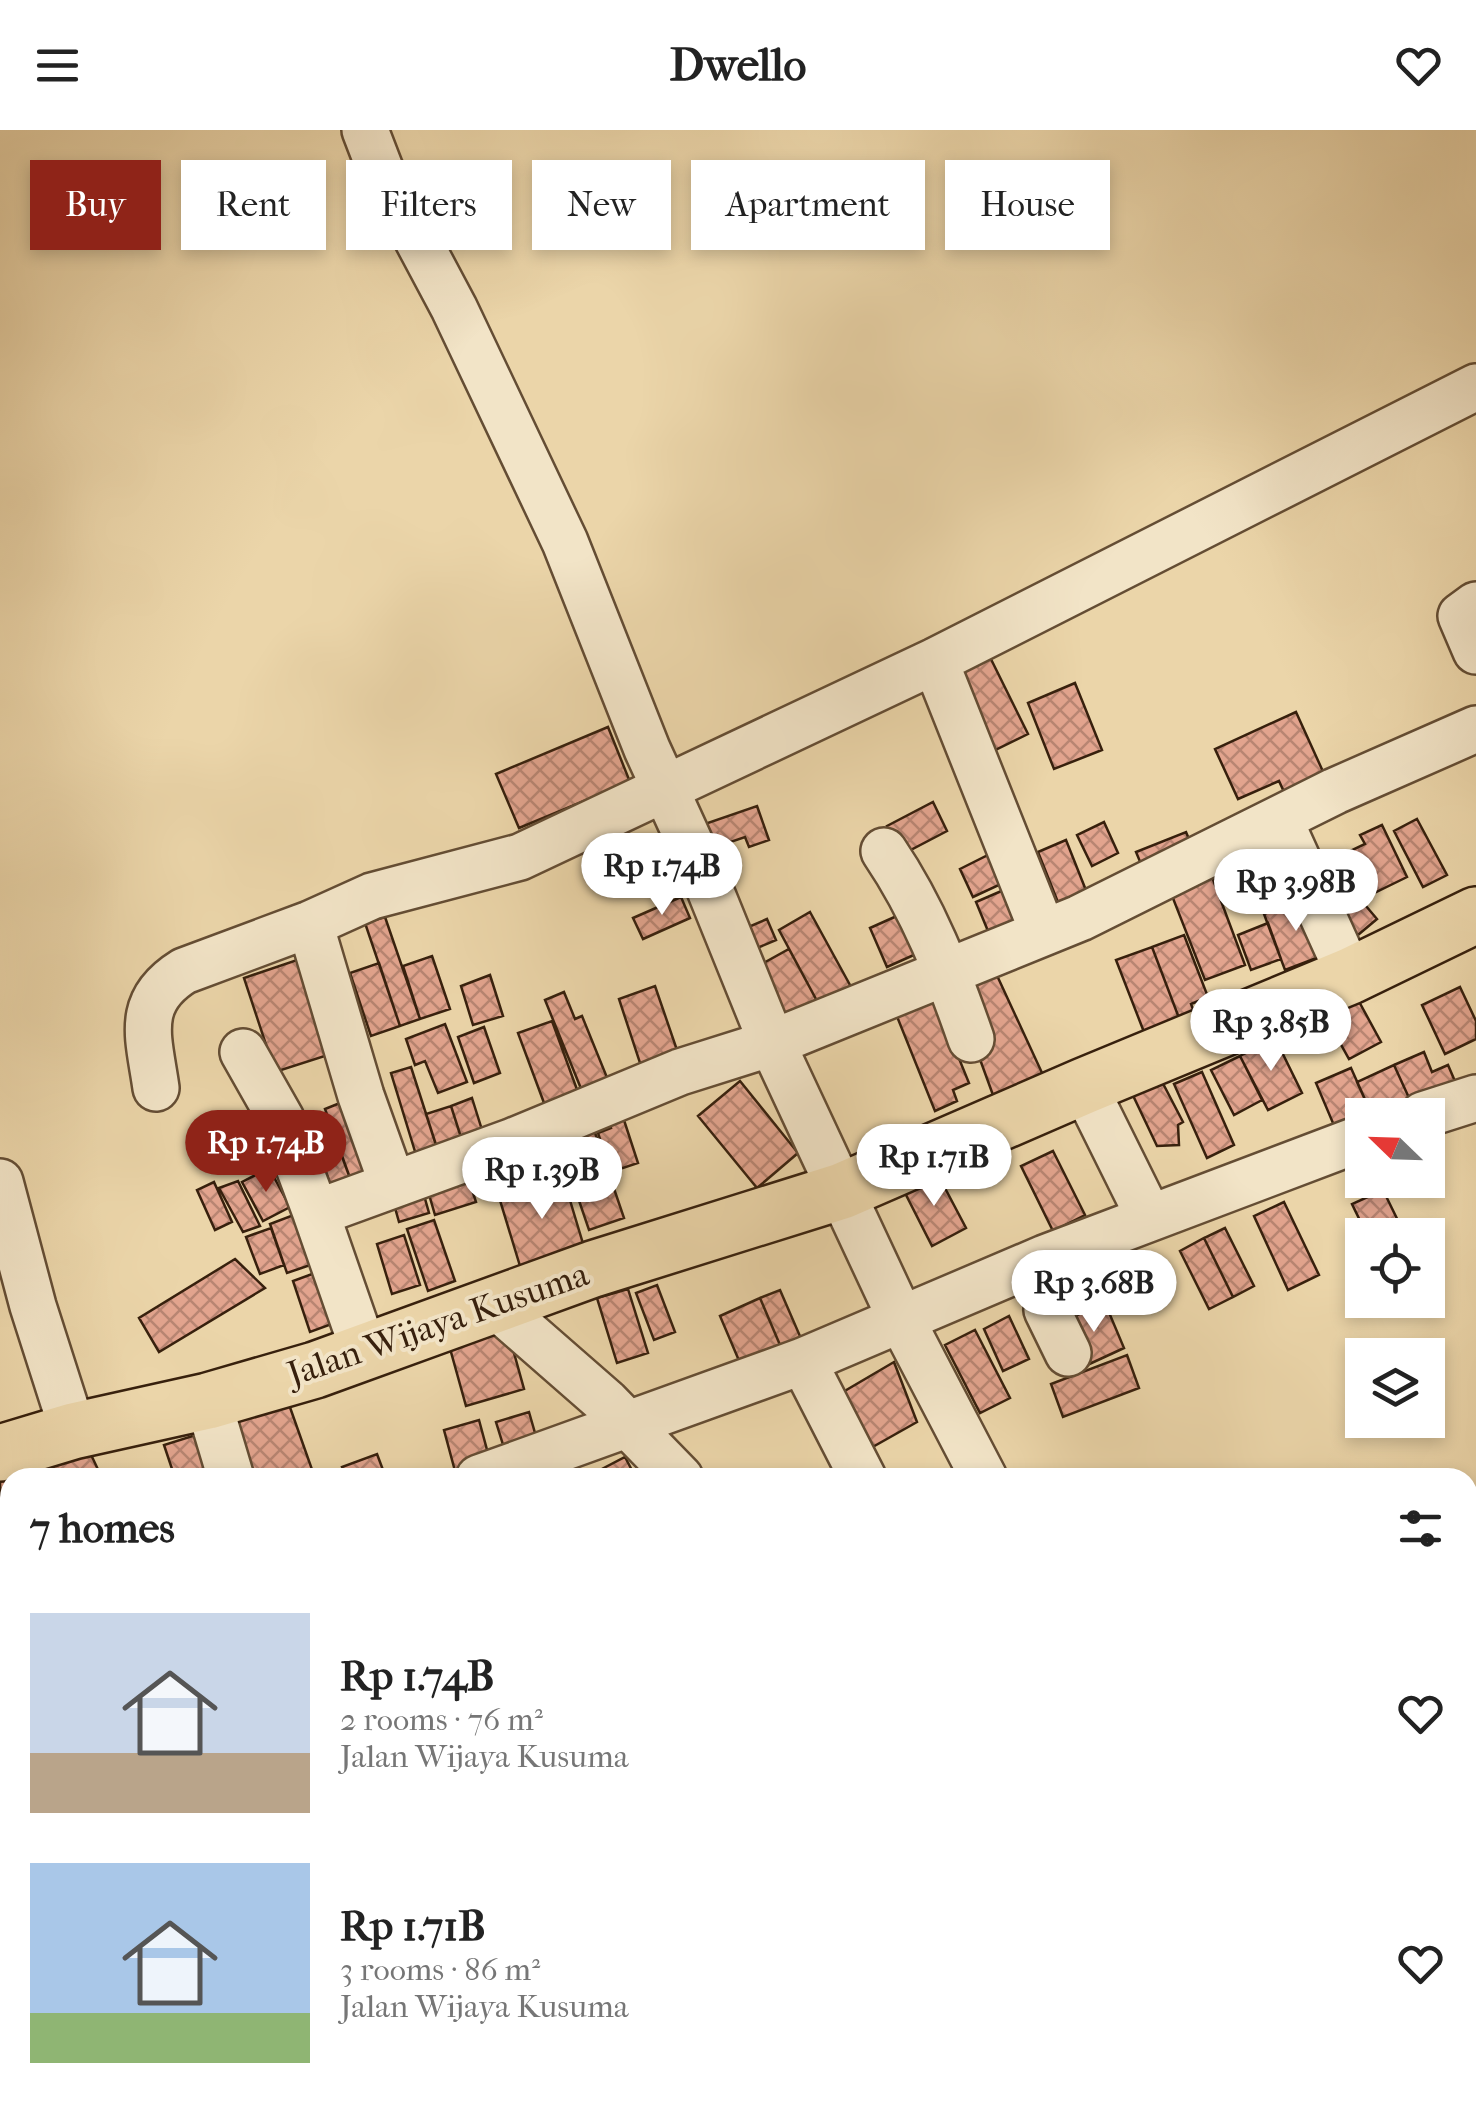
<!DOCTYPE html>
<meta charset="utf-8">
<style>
body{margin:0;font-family:"IM FELL French Canon",serif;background:#f2f2f2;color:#222;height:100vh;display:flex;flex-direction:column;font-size:38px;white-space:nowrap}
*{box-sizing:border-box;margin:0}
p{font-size:32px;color:#767676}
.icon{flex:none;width:55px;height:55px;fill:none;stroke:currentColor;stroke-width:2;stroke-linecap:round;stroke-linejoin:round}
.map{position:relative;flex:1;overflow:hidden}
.sheet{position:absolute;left:0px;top:1338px;width:1478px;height:642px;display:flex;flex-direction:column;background:#fff;border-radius:30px 30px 0 0;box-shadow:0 5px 15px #0003}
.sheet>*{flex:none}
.top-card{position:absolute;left:30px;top:30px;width:1418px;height:90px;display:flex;gap:20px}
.needle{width:65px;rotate:293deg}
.fabs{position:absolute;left:1345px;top:968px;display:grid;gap:20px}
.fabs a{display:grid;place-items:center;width:100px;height:100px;border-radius:0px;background:#fff;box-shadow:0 5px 15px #0003;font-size:50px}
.price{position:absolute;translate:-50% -85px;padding:0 22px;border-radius:35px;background:#fff;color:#222;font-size:32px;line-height:65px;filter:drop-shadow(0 2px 5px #0008)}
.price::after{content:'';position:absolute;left:50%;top:60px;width:30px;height:22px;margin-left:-15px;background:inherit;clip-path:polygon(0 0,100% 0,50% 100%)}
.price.active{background:#8f2418;color:#fff}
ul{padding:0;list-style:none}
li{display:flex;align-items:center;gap:30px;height:250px;padding:0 30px}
li span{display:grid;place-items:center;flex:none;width:280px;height:200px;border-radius:0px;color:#555}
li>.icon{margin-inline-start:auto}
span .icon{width:120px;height:120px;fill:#fffc;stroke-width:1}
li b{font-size:42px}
h2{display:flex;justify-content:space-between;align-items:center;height:120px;padding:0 30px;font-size:42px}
.pill{padding:0 35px;border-radius:0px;background:#fff;box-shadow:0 5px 15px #0003;font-size:35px;line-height:90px}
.pill.active{background:#8f2418;color:#fff}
header{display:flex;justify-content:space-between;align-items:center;height:130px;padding:0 30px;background:#fff;font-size:45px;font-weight:700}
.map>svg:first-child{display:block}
.water{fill:url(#water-rules);stroke:#717c69;stroke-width:2.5}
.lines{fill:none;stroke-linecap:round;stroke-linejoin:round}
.stream{stroke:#717c69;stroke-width:10}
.canal{stroke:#98b9a7;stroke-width:35}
.river{stroke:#98b9a7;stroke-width:60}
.building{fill:url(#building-cross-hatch);stroke:#37200d;stroke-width:2.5}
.minor-casing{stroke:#644d34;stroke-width:50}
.major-casing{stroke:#37200d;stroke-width:60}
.path{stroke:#37200d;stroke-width:6;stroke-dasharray:8 5;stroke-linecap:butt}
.minor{stroke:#f2e4c7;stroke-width:45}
.major{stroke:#ebd5a9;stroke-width:55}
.labels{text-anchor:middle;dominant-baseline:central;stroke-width:8;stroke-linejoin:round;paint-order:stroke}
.street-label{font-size:35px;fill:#37200d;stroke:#f2e4c7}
</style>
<header><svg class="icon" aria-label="menu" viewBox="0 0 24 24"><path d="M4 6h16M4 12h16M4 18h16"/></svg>Dwello<svg class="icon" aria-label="heart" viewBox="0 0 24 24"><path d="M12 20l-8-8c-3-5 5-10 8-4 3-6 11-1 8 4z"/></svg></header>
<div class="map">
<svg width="1476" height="1979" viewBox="0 0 1476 1979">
<defs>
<pattern id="water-rules" width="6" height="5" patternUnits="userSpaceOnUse" patternTransform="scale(2.5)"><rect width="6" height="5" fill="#98b9a7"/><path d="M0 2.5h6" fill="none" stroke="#7d9686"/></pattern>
<pattern id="building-cross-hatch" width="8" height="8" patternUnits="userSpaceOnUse" patternTransform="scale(2.5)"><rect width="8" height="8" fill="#e2a48e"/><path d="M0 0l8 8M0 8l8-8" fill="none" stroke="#b88572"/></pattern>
</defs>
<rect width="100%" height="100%" fill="#ebd5a9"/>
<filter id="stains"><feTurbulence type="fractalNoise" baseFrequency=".002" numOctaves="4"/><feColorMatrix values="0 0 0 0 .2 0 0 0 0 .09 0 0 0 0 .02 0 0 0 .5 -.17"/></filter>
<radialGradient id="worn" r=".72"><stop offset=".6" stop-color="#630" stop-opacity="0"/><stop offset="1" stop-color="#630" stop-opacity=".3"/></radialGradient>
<path class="water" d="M 1476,1801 L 1476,1918 L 1468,1918 L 1468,1802 Z"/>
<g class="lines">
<path class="stream" d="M 1468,1683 L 1476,1676"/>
<path class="canal" d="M 1246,1970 L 1256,1979"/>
<path class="river" d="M 316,1979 L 331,1970"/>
</g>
<path class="building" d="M 982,511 L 1028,604 L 989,623 L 943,530 Z
M 1075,553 L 1102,620 L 1054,639 L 1028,573 Z
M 1296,582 L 1330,657 L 1290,675 L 1279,651 L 1238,669 L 1215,619 Z
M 608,597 L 630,652 L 519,698 L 496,644 Z
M 933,672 L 947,701 L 901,725 L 887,696 Z
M 757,676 L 769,710 L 749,717 L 745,707 L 707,720 L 699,696 Z
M 1417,689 L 1447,745 L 1423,757 L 1394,701 Z
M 1104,692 L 1118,723 L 1092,736 L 1077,705 Z
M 1382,695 L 1407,747 L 1370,765 L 1350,721 L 1365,714 L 1360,705 Z
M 1186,702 L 1196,726 L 1146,746 L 1136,722 Z
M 1280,708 L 1293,739 L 1246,758 L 1239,739 L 1214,749 L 1208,736 Z
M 1066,710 L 1089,768 L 1065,790 L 1038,722 Z
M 667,719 L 669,722 L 676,719 L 683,735 L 676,738 L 678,743 L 629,765 L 618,741 Z
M 1000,719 L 1014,748 L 973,767 L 960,739 Z
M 1208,736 L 1245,835 L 1205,850 L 1167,753 Z
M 1013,756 L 1024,786 L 988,801 L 976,772 Z
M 1355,763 L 1377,789 L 1352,810 L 1330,784 Z
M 681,767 L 690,788 L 643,809 L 633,788 Z
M 1307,768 L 1327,824 L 1285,840 L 1264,784 Z
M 810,782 L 856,866 L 824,884 L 779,800 Z
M 899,785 L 916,824 L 887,837 L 870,798 Z
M 385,787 L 420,889 L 400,896 L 365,793 Z
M 767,789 L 776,810 L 741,825 L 732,804 Z
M 1268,793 L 1281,829 L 1251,840 L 1238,805 Z
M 1184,805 L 1208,867 L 1191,874 L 1194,882 L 1179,888 L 1152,817 Z
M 1152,817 L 1179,888 L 1144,902 L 1116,830 Z
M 789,819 L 824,884 L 784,906 L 749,841 Z
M 432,826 L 450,879 L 420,889 L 403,836 Z
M 297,830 L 328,925 L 275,942 L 244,848 Z
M 379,833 L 400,896 L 371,906 L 350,843 Z
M 994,839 L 1043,945 L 993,965 L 954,858 Z
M 490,845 L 503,886 L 473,895 L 461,856 Z
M 655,856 L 678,923 L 641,936 L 619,869 Z
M 1460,857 L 1476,891 L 1476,909 L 1445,924 L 1422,875 Z
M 564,862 L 575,889 L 582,886 L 608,950 L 582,961 L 545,870 Z
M 1356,866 L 1381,912 L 1349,929 L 1324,884 Z
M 940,870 L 936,872 L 969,953 L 953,960 L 957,971 L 935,981 L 894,879 Z
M 552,891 L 583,976 L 550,989 L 518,903 Z
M 445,894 L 467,952 L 438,963 L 425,931 L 415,935 L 406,909 Z
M 484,897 L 500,943 L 474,953 L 458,907 Z
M 1275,908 L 1302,963 L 1268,980 L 1240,926 Z
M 1424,922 L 1432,942 L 1448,935 L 1460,963 L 1415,981 L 1394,935 Z
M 1240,926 L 1262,970 L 1234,985 L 1211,940 Z
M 1394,935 L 1415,981 L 1406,985 L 1372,985 L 1357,952 Z
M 411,937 L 438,1021 L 417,1028 L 391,943 Z
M 1351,938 L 1372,985 L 1362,985 L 1362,1004 L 1341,1012 L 1316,953 Z
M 1157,942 L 1183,992 L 1178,995 L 1179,1015 L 1157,1016 L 1129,957 Z
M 1202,942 L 1234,1015 L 1207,1028 L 1174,954 Z
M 740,951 L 798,1023 L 757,1058 L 698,986 Z
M 472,968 L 487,1016 L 466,1023 L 451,976 Z
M 345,971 L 374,1051 L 354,1059 L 325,979 Z
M 451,976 L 466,1023 L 441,1031 L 426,984 Z
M 622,984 L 638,1033 L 611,1042 L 598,1003 L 611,998 L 608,989 Z
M 591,991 L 624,1088 L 589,1100 L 556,1003 Z
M 334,1005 L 354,1059 L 334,1065 L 315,1012 Z
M 1053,1021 L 1085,1085 L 1053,1101 L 1021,1036 Z
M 269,1038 L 290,1077 L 263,1091 L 242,1052 Z
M 466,1041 L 476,1072 L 435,1085 L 426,1054 Z
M 936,1041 L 966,1098 L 932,1116 L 903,1059 Z
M 563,1047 L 584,1117 L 520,1136 L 499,1067 Z
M 238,1051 L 260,1096 L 243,1102 L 219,1058 Z
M 420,1051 L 429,1083 L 399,1092 L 390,1060 Z
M 214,1052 L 232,1092 L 215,1100 L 197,1060 Z
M 1383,1060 L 1405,1105 L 1367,1105 L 1352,1074 Z
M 1284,1072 L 1319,1145 L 1288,1160 L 1254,1086 Z
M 304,1081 L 322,1131 L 287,1143 L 270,1094 Z
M 434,1090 L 455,1151 L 428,1161 L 407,1099 Z
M 271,1098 L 284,1135 L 260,1144 L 246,1107 Z
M 1225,1098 L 1254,1156 L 1233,1167 L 1204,1108 Z
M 404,1105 L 420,1155 L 392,1164 L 377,1114 Z
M 1204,1108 L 1233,1167 L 1209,1179 L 1180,1121 Z
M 235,1129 L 265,1158 L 159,1222 L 139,1188 Z
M 323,1140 L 340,1191 L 310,1202 L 293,1151 Z
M 657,1155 L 675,1202 L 654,1210 L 636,1163 Z
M 628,1159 L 648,1223 L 617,1233 L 597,1168 Z
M 780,1160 L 806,1220 L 786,1229 L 760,1168 Z
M 760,1168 L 786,1229 L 746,1247 L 720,1186 Z
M 1105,1173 L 1124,1218 L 1083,1237 L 1063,1191 Z
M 1009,1186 L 1029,1229 L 1003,1241 L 984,1199 Z
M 504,1187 L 524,1259 L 466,1276 L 446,1204 Z
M 975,1200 L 1010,1268 L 980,1283 L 945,1215 Z
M 1127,1225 L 1139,1258 L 1063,1287 L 1051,1254 Z
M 894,1232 L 917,1292 L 869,1319 L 843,1262 Z
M 286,1266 L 315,1348 L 248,1348 L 227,1286 Z
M 529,1282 L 541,1324 L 509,1334 L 496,1292 Z
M 479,1290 L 490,1331 L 455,1341 L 444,1300 Z
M 202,1303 L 217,1348 L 175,1348 L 164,1315 Z
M 85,1312 L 102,1348 L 46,1348 L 40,1335 Z
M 377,1324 L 386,1348 L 346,1348 L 342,1337 Z
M 625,1327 L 636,1348 L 604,1348 L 600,1340 Z
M 26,1329 L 35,1348 L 10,1348 L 10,1426 L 0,1405 L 0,1341 Z"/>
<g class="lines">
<g class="minor-casing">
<path id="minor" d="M 365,0 L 380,39 L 454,178 L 565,412 L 647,619 L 700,735 L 772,913 L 900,1187 L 984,1348
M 1476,475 L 1461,486 L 1476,521
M 935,531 L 1043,802
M 1279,689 L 1350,846
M 884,721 C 924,780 948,843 971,909
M 310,794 L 361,966 L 392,1053
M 243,922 L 281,989 L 316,1083
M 1084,956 L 1149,1087
M 156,958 C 149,908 134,872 184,841 L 310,794 L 372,766 L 520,727 L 935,531 L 1476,257
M 1423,985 L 1476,968
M 0,1052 L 33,1176 L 73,1301
M 495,1175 L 606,1272 L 680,1348
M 364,1221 L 316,1083 L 511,1012 L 680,942 L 772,913 L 1080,788 L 1335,661 L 1476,599
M 1068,1223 L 1047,1180 C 1055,1161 1074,1160 1084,1143 L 1076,1117
M 803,1231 L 863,1348
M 208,1271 L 231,1348
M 479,1348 L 803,1231 L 1045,1128 L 1362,1008
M 1214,1979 L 1216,1970"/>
</g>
<g class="major-casing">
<path id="major" d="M 0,1323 L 73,1301 L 208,1271 L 315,1240 L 593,1139 L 842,1061 L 1084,956 L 1350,846 L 1476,785"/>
</g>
<path class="path" d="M 1468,1704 L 1476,1698"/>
<use href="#minor" class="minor"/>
<use href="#major" class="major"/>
</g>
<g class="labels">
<g class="street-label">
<text transform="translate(438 1194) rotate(-19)">Jalan Wijaya Kusuma</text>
</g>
</g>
<rect width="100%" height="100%" filter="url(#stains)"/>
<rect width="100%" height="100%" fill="url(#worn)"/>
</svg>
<div class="fabs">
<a><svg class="needle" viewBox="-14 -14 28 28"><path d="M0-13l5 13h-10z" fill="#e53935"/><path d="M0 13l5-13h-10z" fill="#767676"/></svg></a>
<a><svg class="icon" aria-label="locate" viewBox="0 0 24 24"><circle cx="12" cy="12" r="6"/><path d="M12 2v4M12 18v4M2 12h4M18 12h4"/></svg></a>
<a><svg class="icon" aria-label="layers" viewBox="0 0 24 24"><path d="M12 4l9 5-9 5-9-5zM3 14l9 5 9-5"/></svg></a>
</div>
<b class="price" style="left:662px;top:788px">Rp 1.74B</b>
<b class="price" style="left:1296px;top:804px">Rp 3.98B</b>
<b class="price" style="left:1271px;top:944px">Rp 3.85B</b>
<b class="price active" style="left:266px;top:1065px">Rp 1.74B</b>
<b class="price" style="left:934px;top:1079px">Rp 1.71B</b>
<b class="price" style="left:542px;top:1092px">Rp 1.39B</b>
<b class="price" style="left:1094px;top:1205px">Rp 3.68B</b>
<div class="top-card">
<a class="pill active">Buy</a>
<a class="pill">Rent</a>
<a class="pill">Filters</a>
<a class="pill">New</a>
<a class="pill">Apartment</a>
<a class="pill">House</a>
</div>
<section class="sheet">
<h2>7 homes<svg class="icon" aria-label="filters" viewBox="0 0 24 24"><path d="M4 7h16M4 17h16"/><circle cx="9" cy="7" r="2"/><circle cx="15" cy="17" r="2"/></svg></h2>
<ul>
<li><span style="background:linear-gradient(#c9d6e8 70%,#b9a48a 0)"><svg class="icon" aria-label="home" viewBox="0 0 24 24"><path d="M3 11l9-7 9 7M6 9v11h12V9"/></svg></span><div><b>Rp 1.74B</b><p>2 rooms · 76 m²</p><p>Jalan Wijaya Kusuma</p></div><svg class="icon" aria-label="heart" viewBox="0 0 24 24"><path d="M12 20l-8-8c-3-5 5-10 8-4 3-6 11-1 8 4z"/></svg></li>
<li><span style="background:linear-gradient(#a9c7e8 75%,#8fb573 0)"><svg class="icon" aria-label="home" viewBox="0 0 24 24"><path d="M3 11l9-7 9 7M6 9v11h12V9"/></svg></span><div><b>Rp 1.71B</b><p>3 rooms · 86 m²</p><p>Jalan Wijaya Kusuma</p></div><svg class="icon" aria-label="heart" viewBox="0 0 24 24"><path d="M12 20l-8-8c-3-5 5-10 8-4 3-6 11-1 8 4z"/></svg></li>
</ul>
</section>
</div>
